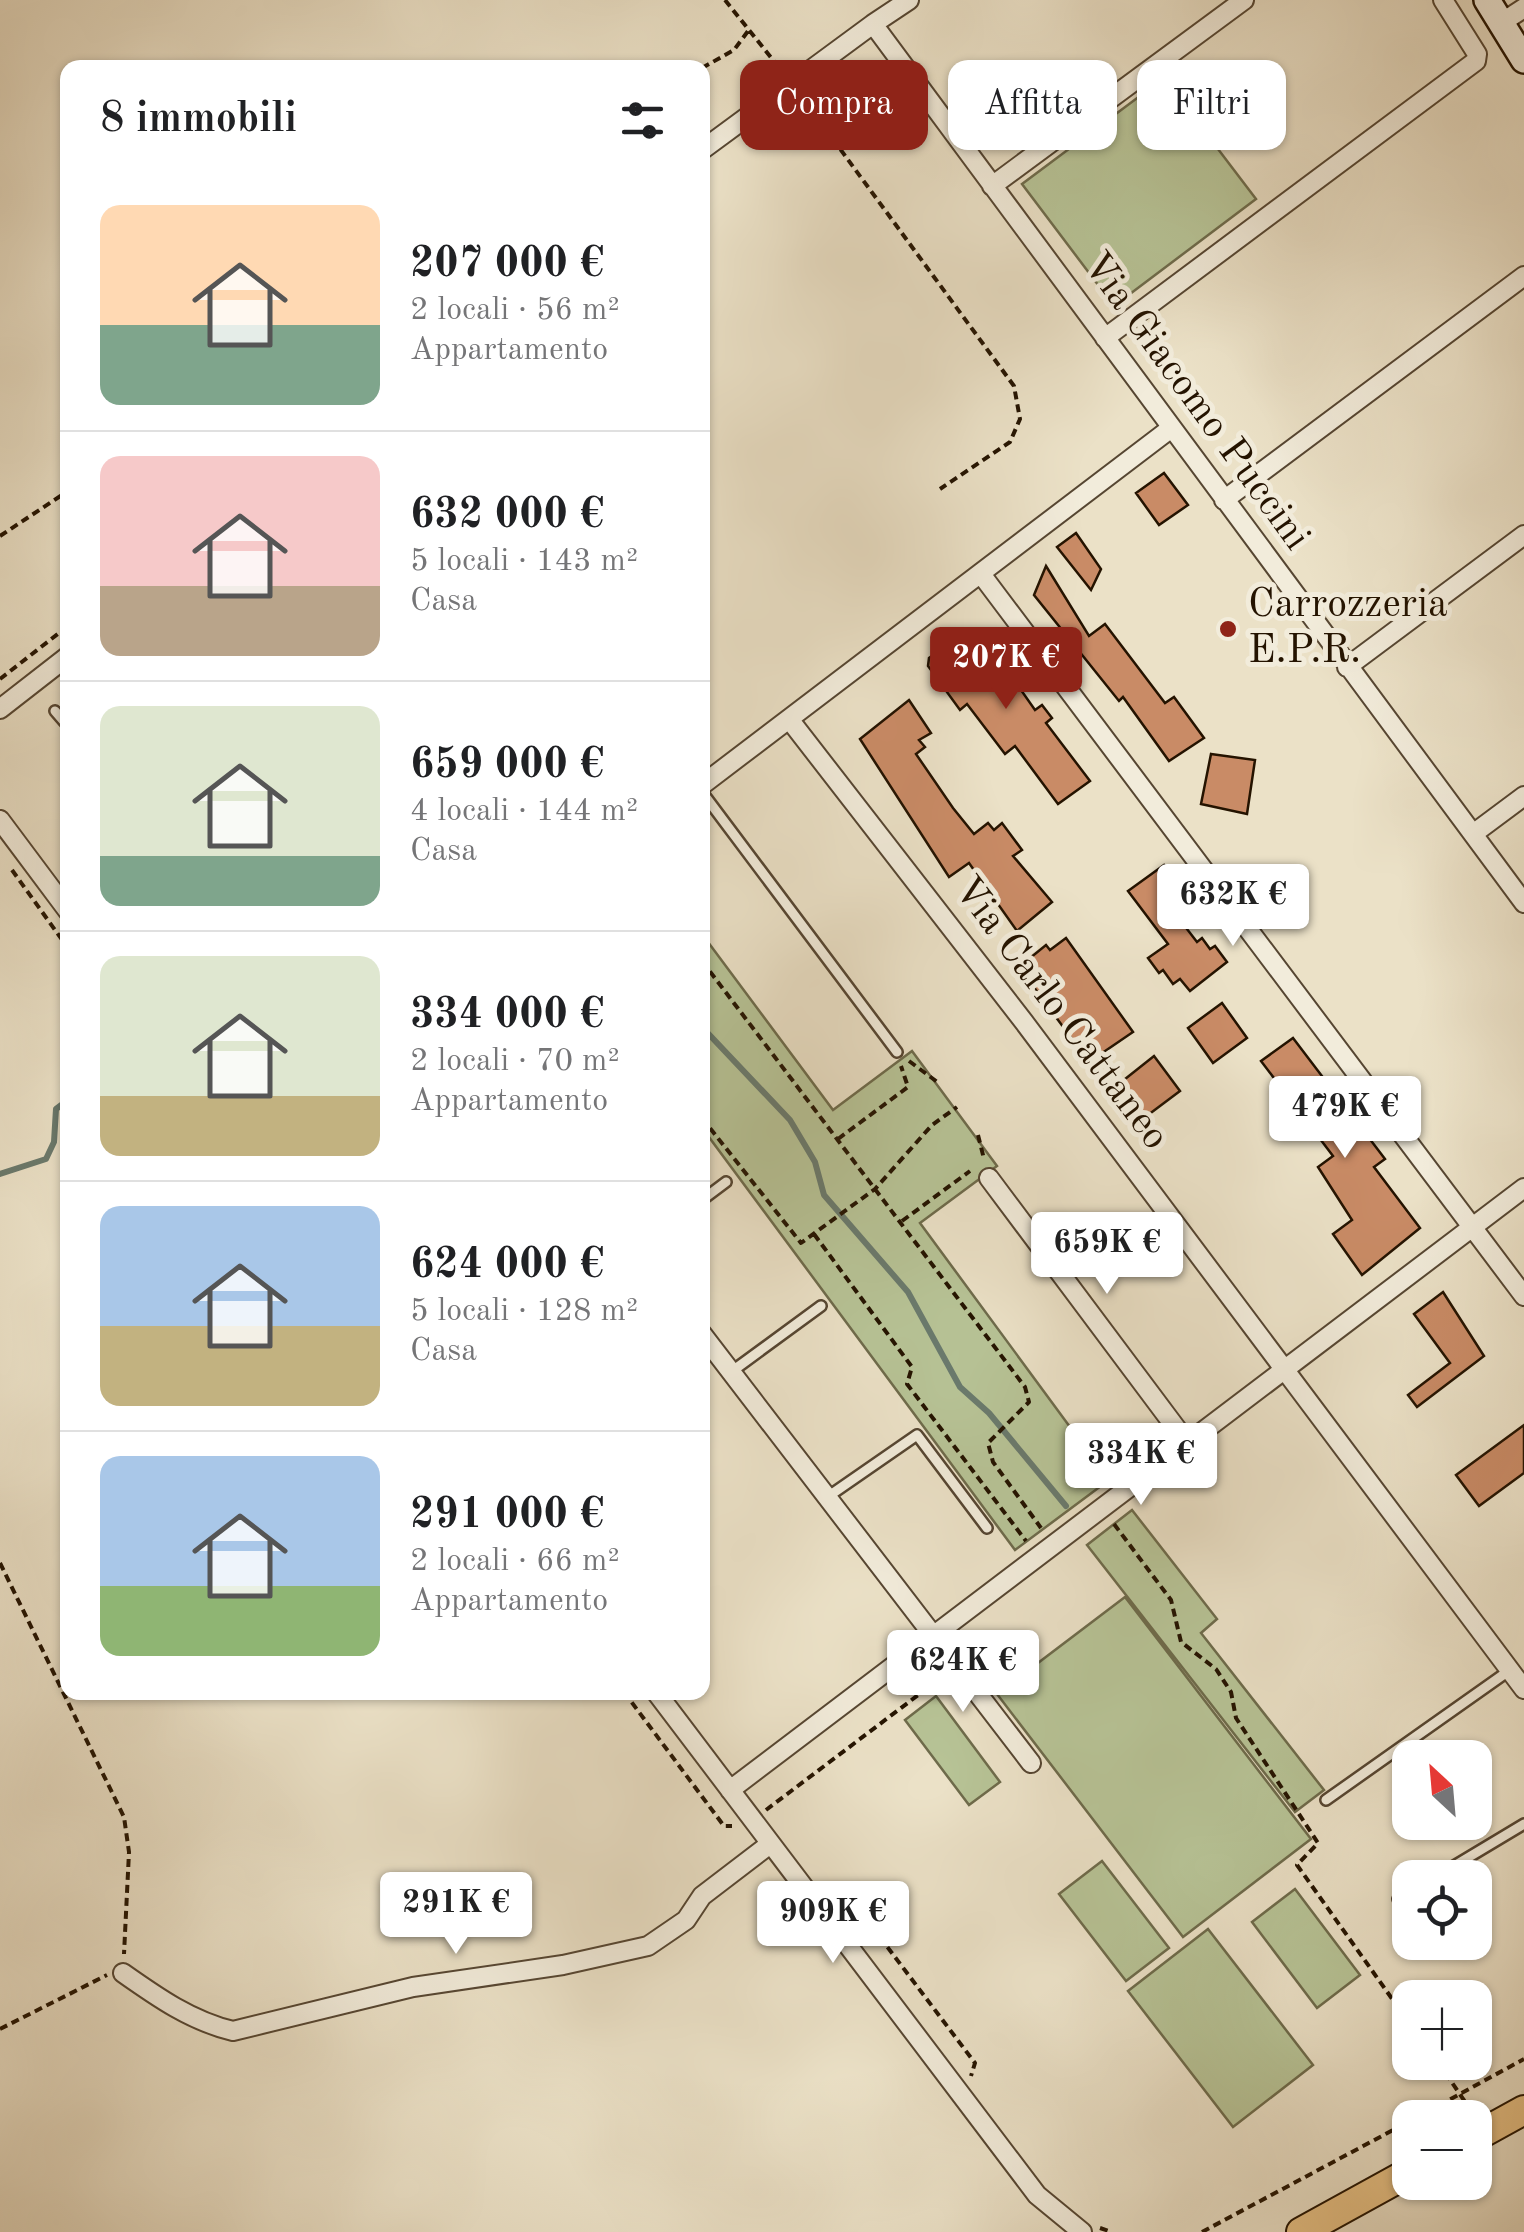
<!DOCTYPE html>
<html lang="it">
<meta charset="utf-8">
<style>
body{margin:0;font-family:"Old Standard TT",serif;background:#f6f6f6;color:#202124;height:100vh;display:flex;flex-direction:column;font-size:38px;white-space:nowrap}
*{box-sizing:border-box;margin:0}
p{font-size:32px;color:#757577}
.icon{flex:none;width:55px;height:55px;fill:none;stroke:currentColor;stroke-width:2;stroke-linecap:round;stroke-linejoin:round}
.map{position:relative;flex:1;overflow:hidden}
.side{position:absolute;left:60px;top:60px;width:650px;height:1640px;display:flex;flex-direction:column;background:#fff;border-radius:20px;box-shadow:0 2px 8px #0004}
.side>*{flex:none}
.guide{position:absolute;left:740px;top:60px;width:632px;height:90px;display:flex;gap:20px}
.needle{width:65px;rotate:334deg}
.tools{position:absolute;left:1392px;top:1740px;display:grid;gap:20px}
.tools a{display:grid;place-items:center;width:100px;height:100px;border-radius:20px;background:#fff;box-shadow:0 2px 8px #0004;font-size:50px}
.price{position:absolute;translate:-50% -85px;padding:0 22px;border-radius:10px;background:#fff;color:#222;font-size:32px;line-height:65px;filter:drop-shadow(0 2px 5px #0008)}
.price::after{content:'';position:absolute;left:50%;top:60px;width:30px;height:22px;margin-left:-15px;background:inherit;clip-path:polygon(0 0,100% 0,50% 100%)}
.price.active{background:#8f2418;color:#fff}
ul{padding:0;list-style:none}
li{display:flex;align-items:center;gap:30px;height:250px;padding:0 40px}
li+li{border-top:2px solid #e0e0e0}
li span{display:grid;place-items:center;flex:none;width:280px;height:200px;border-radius:20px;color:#555}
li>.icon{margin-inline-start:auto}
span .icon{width:120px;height:120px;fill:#fffc;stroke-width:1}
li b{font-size:42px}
h2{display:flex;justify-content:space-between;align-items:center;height:120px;padding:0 40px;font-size:42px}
.chip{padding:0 35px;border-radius:20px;background:#fff;box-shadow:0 2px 8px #0004;font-size:35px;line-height:90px}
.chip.active{background:#8f2418;color:#fff}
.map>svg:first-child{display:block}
.green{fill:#b7c396;stroke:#6e6b4b;stroke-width:2.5}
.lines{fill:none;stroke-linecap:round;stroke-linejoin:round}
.stream{stroke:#6a7a6d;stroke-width:6}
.building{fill:#c98b66;stroke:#241300;stroke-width:2.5}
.lane-casing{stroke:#564632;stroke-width:14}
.street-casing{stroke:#564632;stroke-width:22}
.secondary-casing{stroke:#241300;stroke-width:30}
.primary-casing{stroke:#241300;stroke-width:32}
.path{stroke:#241300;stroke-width:4;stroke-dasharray:8 5;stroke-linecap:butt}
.lane{stroke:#f2ecdb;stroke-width:9}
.street{stroke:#f2ecdb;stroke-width:18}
.secondary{stroke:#f2ecdb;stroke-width:25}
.primary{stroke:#e6c084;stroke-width:28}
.poi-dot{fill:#8f2418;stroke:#f2ecdb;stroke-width:4}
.labels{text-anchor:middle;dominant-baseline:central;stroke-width:10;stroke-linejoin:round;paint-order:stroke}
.street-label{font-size:40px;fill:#241300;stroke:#f2ecdb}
.poi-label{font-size:40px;fill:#241300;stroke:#f2ecdb;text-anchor:start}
</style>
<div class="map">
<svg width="1524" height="2232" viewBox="0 0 1524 2232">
<rect width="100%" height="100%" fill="#ebe1c7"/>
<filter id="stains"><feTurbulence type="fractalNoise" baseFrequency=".002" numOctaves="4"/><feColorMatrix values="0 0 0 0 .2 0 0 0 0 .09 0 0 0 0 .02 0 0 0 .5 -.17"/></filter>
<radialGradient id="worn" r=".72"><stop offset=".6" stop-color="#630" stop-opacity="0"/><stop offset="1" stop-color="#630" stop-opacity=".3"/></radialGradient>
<path class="green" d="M 1164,78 L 1256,199 L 1114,306 L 1022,184 Z
M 702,934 L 833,1110 L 912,1051 L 997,1166 L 920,1223 L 1109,1480 L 1015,1550 L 703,1129 Z
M 1132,1510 L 1217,1619 L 1201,1633 L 1324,1790 L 1295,1812 L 1087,1545 Z
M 1125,1597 L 1311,1839 L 1183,1937 L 997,1694 Z
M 936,1696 L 1000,1782 L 969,1805 L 905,1720 Z
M 1102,1861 L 1169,1948 L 1126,1981 L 1059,1894 Z
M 1295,1889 L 1360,1975 L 1317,2008 L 1252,1922 Z
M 1208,1929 L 1313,2065 L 1233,2127 L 1128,1991 Z"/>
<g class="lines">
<path class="stream" d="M 702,1027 L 790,1120 L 815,1162 L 824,1195 L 908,1292 L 960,1387 L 989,1413 L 1066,1506
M 0,1174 L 46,1159 L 54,1142 L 56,1109 L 68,1100"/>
</g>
<path class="building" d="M 1164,473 L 1188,505 L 1159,525 L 1136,493 Z
M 1076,533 L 1101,569 L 1091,590 L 1057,547 Z
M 1046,566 L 1089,636 L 1105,624 L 1165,703 L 1174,697 L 1204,738 L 1169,761 L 1123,697 L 1119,701 L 1034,595 Z
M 962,635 L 986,640 L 1035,710 L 1042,705 L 1052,718 L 1046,723 L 1090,781 L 1058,804 L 1015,746 L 1005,754 L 967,704 L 960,710 L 928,666 L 929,658 Z
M 909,700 L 931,733 L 919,740 L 925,747 L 916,754 L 953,808 L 974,834 L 988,823 L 994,830 L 1002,823 L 1022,850 L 1013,856 L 1052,902 L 1017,931 L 969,863 L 949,877 L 860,739 Z
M 1211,754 L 1255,760 L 1247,814 L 1201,804 Z
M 1164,865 L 1186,895 L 1170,907 L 1197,942 L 1202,938 L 1210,949 L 1215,946 L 1227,962 L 1190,991 L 1180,979 L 1173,984 L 1163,970 L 1159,973 L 1148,958 L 1168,944 L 1128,891 Z
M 1066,938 L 1133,1032 L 1089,1062 L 1019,967 L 1046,945 L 1050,950 Z
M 1222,1003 L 1247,1038 L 1213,1063 L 1188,1028 Z
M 1293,1038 L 1385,1159 L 1374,1167 L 1420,1228 L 1362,1275 L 1333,1234 L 1352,1220 L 1318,1167 L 1333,1156 L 1261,1061 Z
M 1154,1056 L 1180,1091 L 1136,1124 L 1110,1091 Z
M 1443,1292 L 1484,1356 L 1417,1407 L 1408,1395 L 1450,1363 L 1414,1314 Z
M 1524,1425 L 1524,1473 L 1479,1506 L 1456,1475 Z"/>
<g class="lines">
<g class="lane-casing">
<path id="lane" d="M 55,711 L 68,726
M 702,792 L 897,1052
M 702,1200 L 726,1182
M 731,1372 L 821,1306
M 826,1498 L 917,1435 L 987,1528
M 1326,1800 L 1510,1670
M 1434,1878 L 1524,1824
M 1398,1899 L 1410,1892"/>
</g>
<g class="street-casing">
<path id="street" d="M 909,0 L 873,24 L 1524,903
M 1501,23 L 1524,8
M 702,150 L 873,24
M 992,186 L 1244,0
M 1105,338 L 1476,61 L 1477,54 L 1443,0
M 1224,500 L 1524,276
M 981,574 L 1524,1296
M 1347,667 L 1524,535
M 0,709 L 68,656
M 789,719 L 1024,1022 L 1524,1689
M 702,785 L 1170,429
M 0,820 L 68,911
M 1473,834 L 1524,796
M 989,1178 L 1188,1444
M 702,1334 L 1031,1763
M 656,1692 L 1037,2195 L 1082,2232
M 730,1790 L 1524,1188
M 123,1973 C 157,1997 191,2021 233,2031 L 413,1987 L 563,1965 L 648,1946 L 686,1920 L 702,1896 L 770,1844"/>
</g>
<g class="secondary-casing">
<path id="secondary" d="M 1487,0 L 1524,60"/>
</g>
<g class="primary-casing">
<path id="primary" d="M 1475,2137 L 1524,2110
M 1301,2232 L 1410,2172"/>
</g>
<path class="path" d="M 725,0 L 781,70
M 702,68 L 734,50 L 748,31
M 802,97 L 1014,386 L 1020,419 L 1010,442 L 940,489
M 0,536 L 68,491
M 0,679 L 68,626
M 12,870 L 68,948
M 702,961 L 1025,1387 L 1029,1402 L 988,1443 L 993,1462 L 1041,1528
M 909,1061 L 940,1084
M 702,1118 L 801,1243 L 875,1189 L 932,1125 L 957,1107
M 978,1135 L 984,1159
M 838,1139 L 908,1087 L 901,1066
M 902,1221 L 970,1171
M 814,1234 L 912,1367 L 907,1384 L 1026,1541
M 1114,1524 L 1171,1600 L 1181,1642 L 1216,1669 L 1231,1692 L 1236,1718 L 1318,1843 L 1297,1865 L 1410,2024
M 0,1563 L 124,1817 L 129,1852 L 124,1954
M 624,1692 L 724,1826 L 732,1826
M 766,1810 L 942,1677
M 851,1917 L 864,1916 L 975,2063 L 971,2076
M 0,2029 L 107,1975
M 1438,2062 L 1472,2112
M 1416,2118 L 1524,2059
M 1100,2228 L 1112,2232
M 1202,2232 L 1410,2121"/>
<use href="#lane" class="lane"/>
<use href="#street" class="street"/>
<use href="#secondary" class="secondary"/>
<use href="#primary" class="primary"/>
</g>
<circle class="poi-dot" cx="1228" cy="629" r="10"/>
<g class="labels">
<g class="street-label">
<text transform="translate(1195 402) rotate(54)">Via Giacomo Puccini</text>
<text transform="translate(1060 1014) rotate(53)">Via Carlo Cattaneo</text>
</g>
<g class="poi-label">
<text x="1248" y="606">Carrozzeria<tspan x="1248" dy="46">E.P.R.</tspan></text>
</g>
</g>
<rect width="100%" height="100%" filter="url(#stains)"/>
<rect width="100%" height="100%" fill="url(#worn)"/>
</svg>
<div class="tools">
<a><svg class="needle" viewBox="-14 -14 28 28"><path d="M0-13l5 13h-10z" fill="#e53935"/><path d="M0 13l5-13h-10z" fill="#757577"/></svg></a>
<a><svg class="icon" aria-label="locate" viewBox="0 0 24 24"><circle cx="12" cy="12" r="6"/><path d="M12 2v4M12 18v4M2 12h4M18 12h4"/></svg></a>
<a>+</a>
<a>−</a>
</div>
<b class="price active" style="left:1006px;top:712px">207K €</b>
<b class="price" style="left:1233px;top:949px">632K €</b>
<b class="price" style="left:1345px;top:1161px">479K €</b>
<b class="price" style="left:1107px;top:1297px">659K €</b>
<b class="price" style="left:1141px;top:1508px">334K €</b>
<b class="price" style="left:963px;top:1715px">624K €</b>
<b class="price" style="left:456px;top:1957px">291K €</b>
<b class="price" style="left:833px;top:1966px">909K €</b>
<div class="guide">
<a class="chip active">Compra</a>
<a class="chip">Affitta</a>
<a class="chip">Filtri</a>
</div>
<section class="side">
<h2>8 immobili<svg class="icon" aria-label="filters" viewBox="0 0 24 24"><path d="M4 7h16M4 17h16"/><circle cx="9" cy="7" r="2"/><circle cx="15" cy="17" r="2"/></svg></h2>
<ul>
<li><span style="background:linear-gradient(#ffd9b3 60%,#7fa58c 0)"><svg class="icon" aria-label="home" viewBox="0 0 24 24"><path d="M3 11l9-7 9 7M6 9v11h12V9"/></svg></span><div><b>207 000 €</b><p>2 locali · 56 m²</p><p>Appartamento</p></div></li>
<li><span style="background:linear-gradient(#f6c9c9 65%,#b9a48a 0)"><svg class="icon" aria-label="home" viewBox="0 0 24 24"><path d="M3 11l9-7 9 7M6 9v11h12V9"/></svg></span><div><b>632 000 €</b><p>5 locali · 143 m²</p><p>Casa</p></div></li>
<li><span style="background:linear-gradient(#dfe7d0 75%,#7fa58c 0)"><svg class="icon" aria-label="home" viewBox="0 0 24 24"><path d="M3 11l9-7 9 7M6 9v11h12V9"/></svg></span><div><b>659 000 €</b><p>4 locali · 144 m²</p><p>Casa</p></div></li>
<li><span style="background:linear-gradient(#dfe7d0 70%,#c2b280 0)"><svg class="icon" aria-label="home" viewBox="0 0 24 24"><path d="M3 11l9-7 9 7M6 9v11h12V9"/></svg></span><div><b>334 000 €</b><p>2 locali · 70 m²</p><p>Appartamento</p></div></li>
<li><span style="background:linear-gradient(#a9c7e8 60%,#c2b280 0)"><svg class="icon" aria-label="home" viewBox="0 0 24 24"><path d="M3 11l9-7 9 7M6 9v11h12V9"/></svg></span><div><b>624 000 €</b><p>5 locali · 128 m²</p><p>Casa</p></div></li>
<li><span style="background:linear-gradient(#a9c7e8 65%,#8fb573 0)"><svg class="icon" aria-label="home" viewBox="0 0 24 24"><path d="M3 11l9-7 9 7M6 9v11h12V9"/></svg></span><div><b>291 000 €</b><p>2 locali · 66 m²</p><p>Appartamento</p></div></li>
</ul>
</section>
</div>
